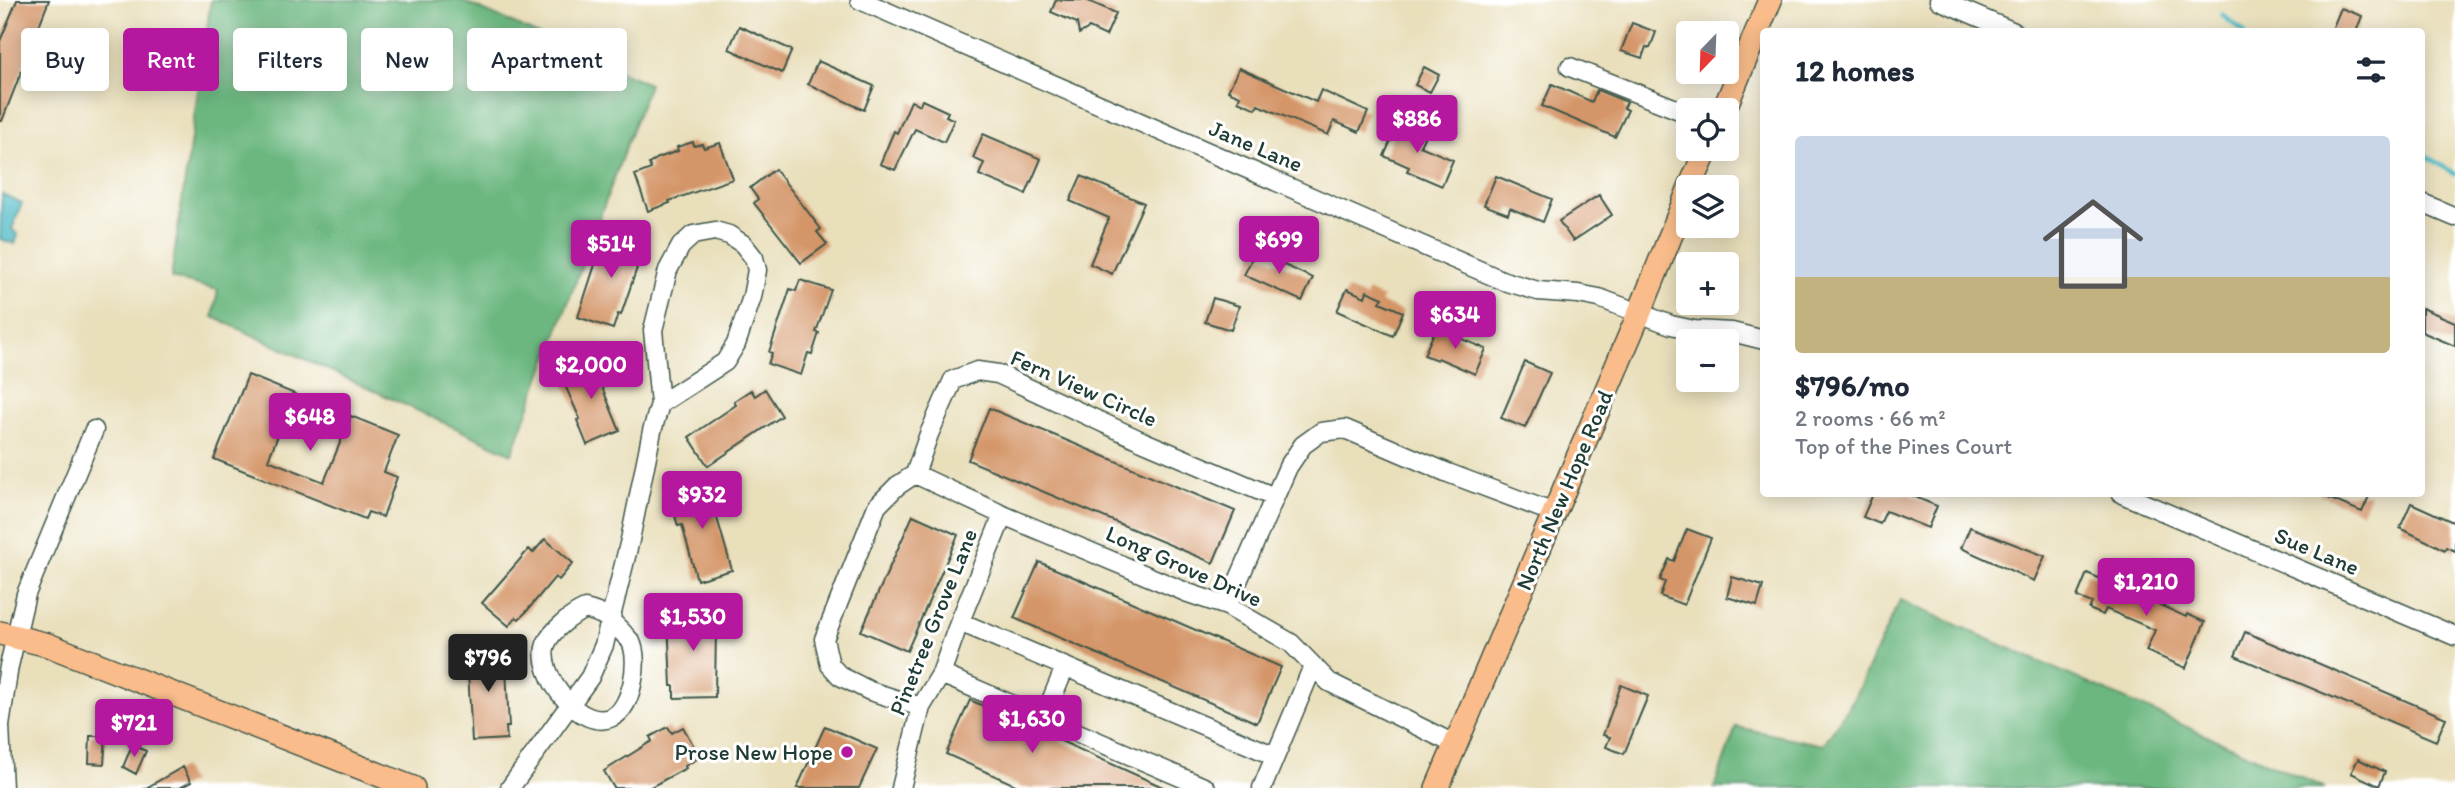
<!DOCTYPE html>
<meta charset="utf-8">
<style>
body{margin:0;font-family:Itim,sans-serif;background:#f6f6f7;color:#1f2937;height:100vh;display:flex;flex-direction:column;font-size:26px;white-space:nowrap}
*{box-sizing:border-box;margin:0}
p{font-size:23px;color:#747a83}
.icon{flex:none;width:38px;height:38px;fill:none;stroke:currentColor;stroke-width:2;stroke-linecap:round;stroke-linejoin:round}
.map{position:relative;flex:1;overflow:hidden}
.sheet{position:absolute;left:1760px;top:28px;width:665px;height:469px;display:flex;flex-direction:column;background:#fff;border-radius:7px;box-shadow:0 4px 18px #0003}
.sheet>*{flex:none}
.banner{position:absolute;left:21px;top:28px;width:665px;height:63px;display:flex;gap:14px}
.needle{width:46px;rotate:203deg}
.controls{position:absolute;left:1676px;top:21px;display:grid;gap:14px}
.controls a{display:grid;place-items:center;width:63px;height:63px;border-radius:7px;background:#fff;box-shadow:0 4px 18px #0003;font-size:35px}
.price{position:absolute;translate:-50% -60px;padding:0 16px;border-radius:7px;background:#b5179e;color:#fff;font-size:23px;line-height:46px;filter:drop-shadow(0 2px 4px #0008)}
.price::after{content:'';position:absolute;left:50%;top:42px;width:21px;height:16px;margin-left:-10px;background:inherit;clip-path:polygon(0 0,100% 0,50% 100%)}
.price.current{background:#222;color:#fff}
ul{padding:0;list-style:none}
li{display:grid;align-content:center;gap:14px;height:371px;padding:0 35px}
li span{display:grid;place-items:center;height:217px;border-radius:7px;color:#555}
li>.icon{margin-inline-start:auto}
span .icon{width:126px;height:126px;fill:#fffc;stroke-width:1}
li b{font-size:30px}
h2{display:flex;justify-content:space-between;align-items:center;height:84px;padding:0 35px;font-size:30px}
.pill{padding:0 24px;border-radius:7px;background:#fff;box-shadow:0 4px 18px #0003;font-size:24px;line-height:63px}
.pill.current{background:#b5179e;color:#fff}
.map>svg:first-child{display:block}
.forest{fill:#6cb780;stroke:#467a5a;stroke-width:2}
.water{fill:#4dbac6;stroke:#367c7d;stroke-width:2}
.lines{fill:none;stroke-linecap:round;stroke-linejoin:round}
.stream{stroke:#4dbac6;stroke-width:5}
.building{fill:#d49567}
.minor-casing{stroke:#3d5548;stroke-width:21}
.major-casing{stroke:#3d5548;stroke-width:26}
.minor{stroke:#fff;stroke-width:18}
.major{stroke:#f9bc8a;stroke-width:23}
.poi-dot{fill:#b5179e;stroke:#fff;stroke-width:2.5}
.labels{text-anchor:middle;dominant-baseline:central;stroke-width:6;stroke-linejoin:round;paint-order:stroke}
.street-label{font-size:23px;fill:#1f3d34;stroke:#fff}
.poi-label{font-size:23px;fill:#1f3d34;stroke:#fff;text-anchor:end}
</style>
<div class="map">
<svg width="2455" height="788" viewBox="0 0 2455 788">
<rect width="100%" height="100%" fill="#fff"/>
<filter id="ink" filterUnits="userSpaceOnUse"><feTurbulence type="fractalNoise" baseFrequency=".0143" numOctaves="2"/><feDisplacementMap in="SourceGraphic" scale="14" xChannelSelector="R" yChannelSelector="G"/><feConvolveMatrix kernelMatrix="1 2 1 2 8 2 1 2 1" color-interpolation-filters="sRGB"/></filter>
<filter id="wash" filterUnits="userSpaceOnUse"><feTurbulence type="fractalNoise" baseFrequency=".00686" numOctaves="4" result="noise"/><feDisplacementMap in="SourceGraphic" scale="28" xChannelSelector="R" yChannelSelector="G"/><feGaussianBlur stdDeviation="1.57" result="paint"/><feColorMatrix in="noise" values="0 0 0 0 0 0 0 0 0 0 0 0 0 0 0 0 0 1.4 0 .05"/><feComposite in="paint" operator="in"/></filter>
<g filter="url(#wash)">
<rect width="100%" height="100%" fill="#e9dfbb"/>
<path class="forest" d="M 211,0 L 460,0 L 649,84 L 512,454 L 213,317 L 218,290 L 171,278 Z
M 1900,600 L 2325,788 L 1714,788 L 1736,727 L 1823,745 L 1853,700 Z"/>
<path class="water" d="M 2,194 L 22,203 L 12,229 L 18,235 L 15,244 L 0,239 Z"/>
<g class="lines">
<path class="stream" d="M 2222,15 L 2244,32
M 2422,153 L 2455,174"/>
</g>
<g id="blocks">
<path class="building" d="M 17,0 L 49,0 L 2,121 L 0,121 L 0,41 Z
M 1056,0 L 1086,0 L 1116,13 L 1106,36 L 1089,28 L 1079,34 L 1077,23 L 1051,12 Z
M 2341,8 L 2362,16 L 2356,32 L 2331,32 Z
M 1632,23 L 1656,32 L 1650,48 L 1646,47 L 1642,58 L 1621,51 Z
M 739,26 L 792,50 L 782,73 L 729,49 Z
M 818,61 L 874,86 L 864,110 L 808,84 Z
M 1424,67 L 1439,75 L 1430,92 L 1415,85 Z
M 1239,68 L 1316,102 L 1321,90 L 1368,112 L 1359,132 L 1334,121 L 1328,135 L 1258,105 L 1256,109 L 1238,101 L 1240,96 L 1228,91 Z
M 1552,84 L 1592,102 L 1597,90 L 1627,102 L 1624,108 L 1628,110 L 1615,137 L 1542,106 Z
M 922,100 L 948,112 L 946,116 L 954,120 L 944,142 L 915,129 L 895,170 L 880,164 L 894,131 L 897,133 L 911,101 L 920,105 Z
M 1399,122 L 1426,133 L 1420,146 L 1453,160 L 1442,186 L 1407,171 L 1409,167 L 1384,156 Z
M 983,134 L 1041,159 L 1026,194 L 979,175 L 984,163 L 973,158 Z
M 693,142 L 694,146 L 702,144 L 704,148 L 720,143 L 733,179 L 669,201 L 670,203 L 648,211 L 635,175 L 651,169 L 649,164 L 658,158 L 678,151 L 677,147 Z
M 775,169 L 821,229 L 817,232 L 827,244 L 801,263 L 754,203 L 758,199 L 750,188 Z
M 1081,176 L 1144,203 L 1112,274 L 1090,264 L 1109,218 L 1070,201 Z
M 1496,176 L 1552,199 L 1543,222 L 1510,208 L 1508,214 L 1484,205 Z
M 1599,195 L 1612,215 L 1573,241 L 1559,221 Z
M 606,231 L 645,244 L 621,315 L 618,314 L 613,329 L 578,317 Z
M 1255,252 L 1313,278 L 1302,301 L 1244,275 Z
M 800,280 L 831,290 L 816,332 L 819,333 L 812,354 L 808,353 L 801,375 L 768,364 L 772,353 L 769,352 L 790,289 L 796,291 Z
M 1347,289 L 1365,297 L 1367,291 L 1383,298 L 1380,302 L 1403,312 L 1393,336 L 1337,311 Z
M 1213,298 L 1239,306 L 1231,330 L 1205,322 Z
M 2422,308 L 2455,322 L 2455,346 L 2422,332 Z
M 1436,328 L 1486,349 L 1475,374 L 1438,358 L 1437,360 L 1424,355 Z
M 592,354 L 602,378 L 599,380 L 620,431 L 587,445 L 577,420 L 580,419 L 564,383 L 574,379 L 567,364 Z
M 1525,362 L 1550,373 L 1525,428 L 1501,418 Z
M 248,375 L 295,394 L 268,460 L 324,482 L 351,416 L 398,435 L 384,472 L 397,477 L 383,517 L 368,512 L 365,519 L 214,459 Z
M 765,389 L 782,416 L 708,466 L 689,437 L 736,405 L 734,401 L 751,390 L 755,396 Z
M 989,408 L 1235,511 L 1213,563 L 968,460 Z
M 707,483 L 732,570 L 697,580 L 682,525 L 678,526 L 672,505 L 680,503 L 676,491 Z
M 1873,494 L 1908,494 L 1937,506 L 1928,528 L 1886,511 L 1880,524 L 1863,517 Z
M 2318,494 L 2370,494 L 2362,512 Z
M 2411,503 L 2455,523 L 2455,551 L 2446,547 L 2445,550 L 2400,528 Z
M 913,515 L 958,535 L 907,651 L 861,631 Z
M 1970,527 L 2045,556 L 2034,581 L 1961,548 Z
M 1687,529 L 1711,538 L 1684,605 L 1660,596 L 1665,582 L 1660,580 L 1669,559 L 1674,561 Z
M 545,539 L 573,563 L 559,580 L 555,577 L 526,612 L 519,619 L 516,617 L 509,626 L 482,603 L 529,549 L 533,553 Z
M 1039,562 L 1281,667 L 1257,723 L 1014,618 Z
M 2087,573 L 2117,586 L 2119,582 L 2136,589 L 2134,593 L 2149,600 L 2186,617 L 2187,614 L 2205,622 L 2186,668 L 2146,651 L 2155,630 L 2106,609 L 2103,615 L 2089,609 L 2092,603 L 2077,597 Z
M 1732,577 L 1763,586 L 1757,606 L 1727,597 Z
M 710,606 L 710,625 L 716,625 L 715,697 L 674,698 L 674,686 L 671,686 L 668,619 L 674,619 L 674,607 Z
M 2245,632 L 2446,718 L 2436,741 L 2235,656 Z
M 505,649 L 509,727 L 506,727 L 507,739 L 472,741 L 467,655 L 469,650 Z
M 1621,685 L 1648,696 L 1624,754 L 1606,747 L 1610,737 L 1603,735 Z
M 970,700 L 1165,788 L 1022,788 L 946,754 Z
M 825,726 L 877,749 L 859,788 L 797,788 Z
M 668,727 L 672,733 L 683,727 L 700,757 L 685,766 L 686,768 L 649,788 L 614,788 L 604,771 L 652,741 L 650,737 Z
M 90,736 L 106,736 L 104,764 L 89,763 Z
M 132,745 L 146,751 L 136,774 L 123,767 Z
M 2358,759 L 2385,772 L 2379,786 L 2351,773 Z
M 183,767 L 191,782 L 180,788 L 146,788 Z"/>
</g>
</g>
<g filter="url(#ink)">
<use href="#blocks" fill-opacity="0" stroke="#3d5548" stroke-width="2"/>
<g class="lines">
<g class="minor-casing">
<path id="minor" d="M 860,0 L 1504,281 L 1538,291 L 1578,294 L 1599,298 L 1671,325 L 1694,330 L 1732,332 L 1764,340
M 1939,0 L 2014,32
M 1570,67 L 1689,114
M 2422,203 L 2455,217
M 915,474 L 1003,515 L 1188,593 L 1227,606 L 1291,643 L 1329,682 L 1456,745
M 2122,494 L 2455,636
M 1227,606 L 1288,467 L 1303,445 L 1321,432 L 1345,429 L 1448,473 L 1554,513
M 585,609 C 605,614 610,619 624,634 C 624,635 631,641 631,642 C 640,660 632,706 614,716 C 582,735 535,673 546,644 C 552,630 572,615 585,609 Z
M 960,622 L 1275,756
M 941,674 L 1206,788
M 921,707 L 870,691 L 840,676 L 830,665 L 824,639 L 877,506 L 897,486 L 915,474 L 929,434 L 953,380 L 977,371 L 998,374 L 1142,441 L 1274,497
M 1044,718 L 1065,667
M 3,788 L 0,725 L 9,666 L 26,594 L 94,430
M 510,788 L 590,677 L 604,645 L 630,540 L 652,431 L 660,404 L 653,330 L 668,270 L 681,246 L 693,235 L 715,231 L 729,235 L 743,244 L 754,258 L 757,270 L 752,297 L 736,344 L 725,362 L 660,404
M 901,788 L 921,707 L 941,674 L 956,631 L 1003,515
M 1262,788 L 1313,666"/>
</g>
<g class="major-casing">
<path id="major" d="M 1724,110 L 1770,0
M 1690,187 L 1707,149
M 0,633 L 48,645 L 413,788
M 1437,788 L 1639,314 L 1689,190"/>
</g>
<use href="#minor" class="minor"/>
<use href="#major" class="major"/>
</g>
</g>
<circle class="poi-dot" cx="847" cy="752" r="7"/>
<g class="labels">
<g class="street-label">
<text transform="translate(1256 146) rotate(23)">Jane Lane</text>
<text transform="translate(1084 388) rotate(24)">Fern View Circle</text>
<text transform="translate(1564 490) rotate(-67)">North New Hope Road</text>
<text transform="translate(2317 551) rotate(23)">Sue Lane</text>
<text transform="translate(1184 566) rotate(24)">Long Grove Drive</text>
<text transform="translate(933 622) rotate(-68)">Pinetree Grove Lane</text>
</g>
<g class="poi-label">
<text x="833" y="752">Prose New Hope</text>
</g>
</g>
</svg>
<div class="controls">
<a><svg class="needle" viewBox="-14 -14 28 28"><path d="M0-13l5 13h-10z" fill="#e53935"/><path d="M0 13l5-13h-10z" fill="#747a83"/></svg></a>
<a><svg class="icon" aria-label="locate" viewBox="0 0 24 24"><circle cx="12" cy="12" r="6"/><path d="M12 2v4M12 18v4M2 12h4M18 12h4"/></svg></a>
<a><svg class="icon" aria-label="layers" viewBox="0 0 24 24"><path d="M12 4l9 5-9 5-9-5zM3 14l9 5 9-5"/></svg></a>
<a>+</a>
<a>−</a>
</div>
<b class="price" style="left:1417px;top:155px">$886</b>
<b class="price" style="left:1279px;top:276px">$699</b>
<b class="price" style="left:611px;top:280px">$514</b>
<b class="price" style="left:1455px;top:351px">$634</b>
<b class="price" style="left:591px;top:401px">$2,000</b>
<b class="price" style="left:310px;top:453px">$648</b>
<b class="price" style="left:702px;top:531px">$932</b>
<b class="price" style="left:2146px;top:618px">$1,210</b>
<b class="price" style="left:693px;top:653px">$1,530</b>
<b class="price current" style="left:488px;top:694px">$796</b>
<b class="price" style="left:1032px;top:755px">$1,630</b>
<b class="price" style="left:134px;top:759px">$721</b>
<div class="banner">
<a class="pill">Buy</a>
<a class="pill current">Rent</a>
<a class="pill">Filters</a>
<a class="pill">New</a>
<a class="pill">Apartment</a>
</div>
<section class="sheet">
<h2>12 homes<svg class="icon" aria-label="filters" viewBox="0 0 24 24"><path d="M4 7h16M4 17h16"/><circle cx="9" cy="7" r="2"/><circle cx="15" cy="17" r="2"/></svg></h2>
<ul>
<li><span style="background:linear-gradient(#c9d6e8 65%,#c2b280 0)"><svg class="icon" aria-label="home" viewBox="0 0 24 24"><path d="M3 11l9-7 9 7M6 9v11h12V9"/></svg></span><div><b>$796/mo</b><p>2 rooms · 66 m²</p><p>Top of the Pines Court</p></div></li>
</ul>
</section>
</div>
